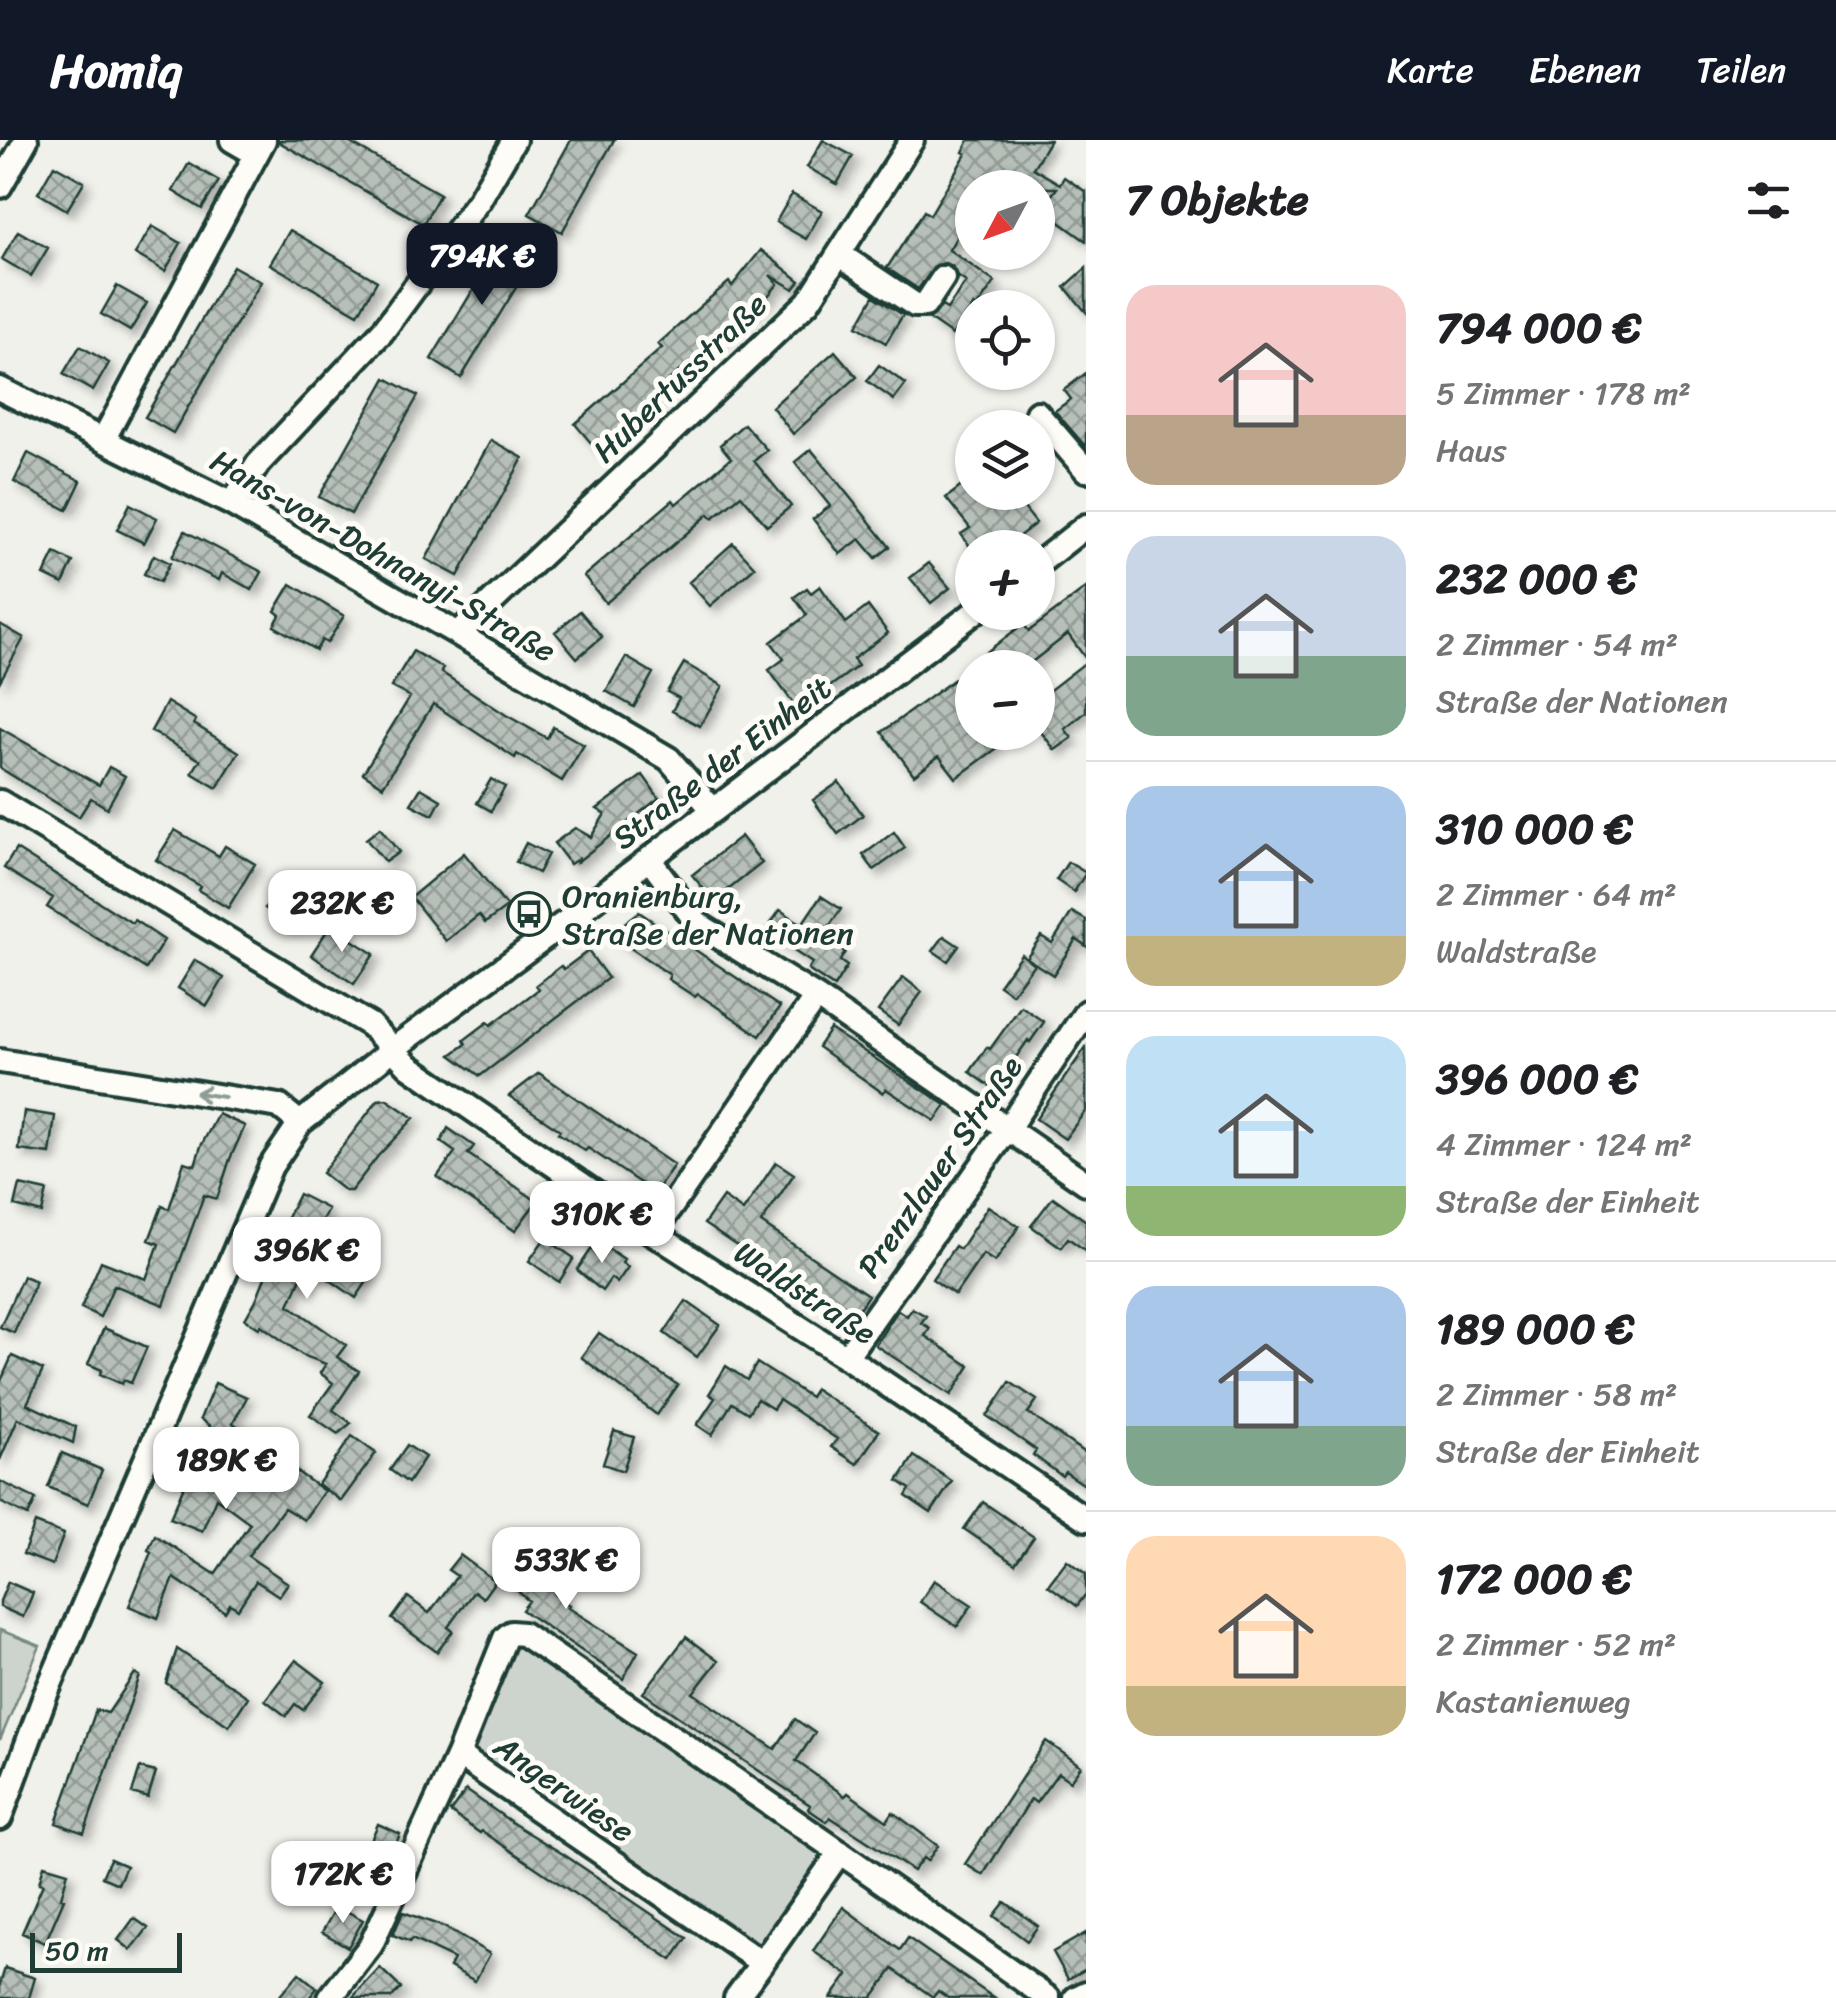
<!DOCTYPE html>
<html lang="de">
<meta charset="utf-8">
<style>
body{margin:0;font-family:Sriracha,sans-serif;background:#f2f2f2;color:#202124;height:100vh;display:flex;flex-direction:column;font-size:38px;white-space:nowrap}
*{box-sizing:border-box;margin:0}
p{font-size:32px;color:#757577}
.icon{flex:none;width:55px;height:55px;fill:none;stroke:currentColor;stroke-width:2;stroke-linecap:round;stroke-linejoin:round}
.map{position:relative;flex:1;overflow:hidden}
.panel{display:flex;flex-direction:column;background:#fff;width:750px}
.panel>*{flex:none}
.needle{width:65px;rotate:229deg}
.buttons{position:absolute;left:955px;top:30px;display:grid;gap:20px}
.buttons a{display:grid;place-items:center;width:100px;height:100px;border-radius:50%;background:#fff;box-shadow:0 2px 8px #0004;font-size:50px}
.scale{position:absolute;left:30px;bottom:25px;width:152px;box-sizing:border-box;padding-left:10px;border:5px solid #1f3d34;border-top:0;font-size:28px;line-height:35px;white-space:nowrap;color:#1f3d34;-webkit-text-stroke:8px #fdfcf7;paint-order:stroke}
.price{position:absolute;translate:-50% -85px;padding:0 22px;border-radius:20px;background:#fff;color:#222;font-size:32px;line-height:65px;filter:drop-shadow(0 2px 5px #0008)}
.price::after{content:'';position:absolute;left:50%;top:60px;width:30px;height:22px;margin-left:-15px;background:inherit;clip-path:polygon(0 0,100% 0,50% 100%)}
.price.current{background:#111827;color:#fff}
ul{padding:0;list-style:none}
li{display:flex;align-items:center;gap:30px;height:250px;padding:0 40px}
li+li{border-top:2px solid #e0e0e0}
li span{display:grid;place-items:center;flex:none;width:280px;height:200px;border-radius:30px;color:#555}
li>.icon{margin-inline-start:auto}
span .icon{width:120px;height:120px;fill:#fffc;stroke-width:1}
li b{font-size:42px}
h2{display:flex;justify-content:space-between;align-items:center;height:120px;padding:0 40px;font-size:42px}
header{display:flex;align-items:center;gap:60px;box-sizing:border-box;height:140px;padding:0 50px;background:#111827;color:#fff}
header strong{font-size:48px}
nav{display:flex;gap:55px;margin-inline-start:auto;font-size:35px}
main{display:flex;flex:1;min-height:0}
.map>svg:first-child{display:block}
.green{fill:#cdd3cd;stroke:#768880;stroke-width:2.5}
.building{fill:url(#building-cross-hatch);stroke:#1f3d34;stroke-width:2.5;filter:url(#shadow)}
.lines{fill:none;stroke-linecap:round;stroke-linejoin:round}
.minor-casing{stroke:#1f3d34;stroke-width:30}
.minor{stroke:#fdfcf7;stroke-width:22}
.oneway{stroke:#8e9c96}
.labels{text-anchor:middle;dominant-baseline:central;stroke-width:10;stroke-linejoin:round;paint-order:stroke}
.street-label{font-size:32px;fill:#1f3d34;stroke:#fdfcf7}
.poi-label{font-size:32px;fill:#1f3d34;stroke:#fdfcf7;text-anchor:start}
</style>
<header>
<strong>Homiq</strong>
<nav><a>Karte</a><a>Ebenen</a><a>Teilen</a></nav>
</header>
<main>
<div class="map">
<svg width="1086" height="1858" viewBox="0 0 1086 1858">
<defs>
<pattern id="building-cross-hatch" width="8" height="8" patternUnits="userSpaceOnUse" patternTransform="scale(2.5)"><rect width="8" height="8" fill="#b6bfb8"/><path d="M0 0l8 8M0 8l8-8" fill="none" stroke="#939c96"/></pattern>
<filter id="shadow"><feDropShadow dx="6" dy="6" stdDeviation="5" flood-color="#0004"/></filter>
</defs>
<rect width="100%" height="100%" fill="#f0f1eb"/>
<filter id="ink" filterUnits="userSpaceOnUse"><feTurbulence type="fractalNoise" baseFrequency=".01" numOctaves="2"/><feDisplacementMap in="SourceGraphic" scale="20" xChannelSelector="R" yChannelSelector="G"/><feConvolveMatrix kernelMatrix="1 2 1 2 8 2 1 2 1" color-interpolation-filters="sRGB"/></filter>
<g filter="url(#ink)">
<path class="green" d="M 0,1490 L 40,1506 L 0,1600 Z
M 513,1502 L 830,1713 L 759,1813 L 467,1612 Z"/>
<path class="building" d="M 279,0 L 345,0 L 440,54 L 423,84 L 279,2 Z
M 571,0 L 614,0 L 562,92 L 529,74 Z
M 823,0 L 853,16 L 837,44 L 807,27 Z
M 969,0 L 1050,0 L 1033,28 L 1060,44 L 1064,37 L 1086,52 L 1086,101 L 1041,69 L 1057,48 L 972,48 L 972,70 L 949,110 L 995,142 L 977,167 L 974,165 L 952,195 L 929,179 L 942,166 L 947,169 L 966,142 L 957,136 L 952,126 L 945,123 L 936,125 L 918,149 L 887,128 L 924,71 L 930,75 L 966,14 L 963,12 Z
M 189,23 L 219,41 L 202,69 L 173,51 Z
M 54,25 L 84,42 L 67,70 L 38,53 Z
M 792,54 L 822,71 L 806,99 L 776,82 Z
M 152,86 L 181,103 L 165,131 L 135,114 Z
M 290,90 L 377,141 L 358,174 L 270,124 Z
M 18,91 L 48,108 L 31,136 L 2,119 Z
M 504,99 L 534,118 L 461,238 L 431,219 Z
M 761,110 L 800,141 L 794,149 L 770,135 L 778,144 L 767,157 L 663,245 L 667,249 L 597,310 L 575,284 L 662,208 L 658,204 L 704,163 L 729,142 L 732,146 Z
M 233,126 L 261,142 L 173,293 L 145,277 Z
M 1086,128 L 1086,172 L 1065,147 Z
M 117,146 L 147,163 L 130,191 L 101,174 Z
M 874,156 L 903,175 L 886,203 L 857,186 Z
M 80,206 L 109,223 L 93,251 L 63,234 Z
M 835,211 L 857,237 L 793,294 L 772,267 Z
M 879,225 L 906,244 L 894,260 L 867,241 Z
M 1086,233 L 1086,307 L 1055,271 L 1071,259 L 1064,250 Z
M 386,238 L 418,256 L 351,374 L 319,357 Z
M 744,284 L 767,310 L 754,321 L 791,366 L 767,386 L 741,355 L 713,378 L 709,374 L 606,463 L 584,436 L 673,360 L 676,364 L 731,318 L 720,305 Z
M 491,300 L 523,318 L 458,436 L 426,419 Z
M 811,309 L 890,407 L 876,418 L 860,399 L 840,414 L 813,379 L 830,366 L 795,322 Z
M 28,313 L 81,341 L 67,370 L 14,342 Z
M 972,338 L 972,352 L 982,352 L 994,369 L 1013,354 L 1036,383 L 1004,408 L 971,408 L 961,394 L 970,388 L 946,358 Z
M 130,364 L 157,378 L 144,403 L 117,390 Z
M 185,391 L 262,432 L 252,450 L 222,433 L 219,440 L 172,417 Z
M 733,403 L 755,427 L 710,466 L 689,442 Z
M 55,413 L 73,422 L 63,444 L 44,435 Z
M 154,415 L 170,423 L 160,442 L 144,434 Z
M 929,423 L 950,448 L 931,463 L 910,438 Z
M 291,444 L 344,476 L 327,503 L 322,500 L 316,510 L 274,486 L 280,475 L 275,471 Z
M 820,446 L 846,483 L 868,466 L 888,493 L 853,519 L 858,526 L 798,570 L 769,530 L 784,519 L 771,502 L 807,475 L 794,457 L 807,448 L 811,453 Z
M 1086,448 L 1086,519 L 1068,494 L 1024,528 L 966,528 L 1023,484 L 1029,491 Z
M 580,471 L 602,497 L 577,518 L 555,492 Z
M 0,484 L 24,498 L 0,541 Z
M 413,511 L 443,528 L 441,532 L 506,575 L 547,598 L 553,587 L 584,605 L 562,641 L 517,614 L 515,618 L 433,564 L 383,646 L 363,633 L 410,557 L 391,547 Z
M 626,517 L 653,533 L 634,567 L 606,551 Z
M 1086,522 L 1086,572 L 1065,589 L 1072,598 L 1055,610 L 1038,588 L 1038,559 Z
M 684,523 L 723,546 L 700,586 L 672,571 L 679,558 L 667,552 Z
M 956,538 L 972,560 L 972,592 L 984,592 L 996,609 L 956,638 L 939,616 L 914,635 L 882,592 Z
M 167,562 L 196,580 L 194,584 L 239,612 L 217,648 L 192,633 L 200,620 L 151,591 Z
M 0,588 L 99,645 L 109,627 L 125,636 L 107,668 L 91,658 L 79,677 L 0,628 Z
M 643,635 L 659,658 L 577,722 L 578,719 L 570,724 L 554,703 L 575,688 L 591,697 L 605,674 L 597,669 Z
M 491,639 L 505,647 L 491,671 L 477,663 Z
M 839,642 L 863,675 L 838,694 L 813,660 Z
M 421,648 L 441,660 L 433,675 L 411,664 Z
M 380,688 L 399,712 L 385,722 L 366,699 Z
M 175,690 L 219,716 L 225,706 L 255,724 L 228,768 L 198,750 L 200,746 L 156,720 Z
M 894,692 L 905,708 L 874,730 L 863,715 Z
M 741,696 L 762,723 L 714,761 L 692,735 Z
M 526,703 L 548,714 L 538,733 L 516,722 Z
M 16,709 L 132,783 L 134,780 L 164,800 L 146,829 L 47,767 L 53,758 L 4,728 Z
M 464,713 L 507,767 L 485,783 L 479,775 L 446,801 L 411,757 Z
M 1068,722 L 1086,733 L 1074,752 L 1056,740 Z
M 286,734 L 312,751 L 291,785 L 265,768 Z
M 821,756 L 841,769 L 822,797 L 845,812 L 840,821 L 847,826 L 834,847 L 808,830 L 812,823 L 765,792 L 780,770 L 802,784 Z
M 639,772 L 780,867 L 760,896 L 698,854 L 695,857 L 668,839 L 670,835 L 610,794 Z
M 1072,772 L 1086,780 L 1086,806 L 1076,799 L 1053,835 L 1026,818 L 1041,796 L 1052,803 Z
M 330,786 L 374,814 L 354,844 L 311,815 Z
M 944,796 L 959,806 L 948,821 L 933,811 Z
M 588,811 L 608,838 L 480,936 L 451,915 L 466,904 L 464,900 L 488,882 L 491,885 L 539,849 L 536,845 L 561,826 L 564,829 Z
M 1021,814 L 1034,824 L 1012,854 L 999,845 Z
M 195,820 L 224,838 L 207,866 L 178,848 Z
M 903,837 L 922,852 L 898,885 L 878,871 Z
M 1021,866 L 1044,882 L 1030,902 L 1028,900 L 994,949 L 970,932 L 987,907 L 990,909 Z
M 830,889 L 946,965 L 935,981 L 886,949 L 883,953 L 818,907 Z
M 1086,907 L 1086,970 L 1065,999 L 1036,979 Z
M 539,933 L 674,1025 L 655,1053 L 588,1008 L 585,1011 L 558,993 L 560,990 L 509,956 Z
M 386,959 L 414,978 L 378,1016 L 351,1051 L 345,1051 L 322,1033 L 378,960 Z
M 24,971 L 55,976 L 50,1014 L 19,1010 Z
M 218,974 L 245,986 L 230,1019 L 217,1059 L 204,1055 L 164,1165 L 114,1145 L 100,1177 L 81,1168 L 101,1121 L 146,1139 L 159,1104 L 149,1100 L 162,1066 L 169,1069 L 184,1022 L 195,1025 L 201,1006 Z
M 448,988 L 474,1006 L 468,1014 L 537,1061 L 515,1091 L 437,1037 L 455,1012 L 441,1002 Z
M 776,1022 L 794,1034 L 761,1083 L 868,1155 L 850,1182 L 704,1084 L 723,1057 L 743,1071 Z
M 20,1045 L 47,1051 L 42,1073 L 15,1066 Z
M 299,1054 L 328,1069 L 313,1098 L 370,1137 L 356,1158 L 310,1126 L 307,1130 L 305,1129 L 289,1165 L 346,1205 L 337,1217 L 359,1231 L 333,1270 L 351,1283 L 338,1294 L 310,1275 L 333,1243 L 320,1233 L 326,1224 L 302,1215 L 261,1185 L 259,1188 L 245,1179 L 256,1160 L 273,1117 L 268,1115 Z
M 1053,1057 L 1086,1081 L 1086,1111 L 1068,1098 L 1061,1107 L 1031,1086 Z
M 988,1066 L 1019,1086 L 995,1122 L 983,1114 L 955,1155 L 932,1139 L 955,1106 L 960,1109 Z
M 545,1098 L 574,1118 L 559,1142 L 529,1121 Z
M 597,1101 L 624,1119 L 622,1123 L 628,1127 L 617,1143 L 611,1138 L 602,1151 L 577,1130 Z
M 23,1136 L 36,1141 L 14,1193 L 0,1187 Z
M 686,1161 L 720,1185 L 697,1217 L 664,1193 Z
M 912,1168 L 926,1176 L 921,1183 L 930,1188 L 925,1196 L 970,1226 L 951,1255 L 875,1205 L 898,1170 L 907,1176 Z
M 104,1188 L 147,1207 L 131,1243 L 124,1240 L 122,1244 L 100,1234 L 102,1230 L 88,1224 Z
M 599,1193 L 678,1245 L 657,1275 L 581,1217 Z
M 12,1216 L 43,1230 L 27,1264 L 76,1287 L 73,1303 L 18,1278 L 0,1320 L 0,1243 Z
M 757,1223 L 810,1257 L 815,1249 L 879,1291 L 857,1324 L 831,1307 L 837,1299 L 779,1260 L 773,1269 L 757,1259 L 748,1273 L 732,1263 L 712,1295 L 697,1285 L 715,1258 L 709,1254 L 726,1226 L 747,1240 Z
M 1010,1242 L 1037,1260 L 1028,1273 L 1086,1314 L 1086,1346 L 1065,1332 L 1062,1336 L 1033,1315 L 1036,1310 L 987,1276 Z
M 215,1243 L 247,1257 L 233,1283 L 254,1298 L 253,1300 L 324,1351 L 304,1380 L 284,1368 L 248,1416 L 288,1443 L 279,1456 L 256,1441 L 238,1469 L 230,1464 L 225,1472 L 174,1438 L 158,1478 L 129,1466 L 151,1412 L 148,1410 L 155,1395 L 215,1434 L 250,1383 L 216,1358 L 202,1391 L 170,1378 L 210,1286 L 200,1279 Z
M 614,1291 L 634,1297 L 623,1331 L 603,1324 Z
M 352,1296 L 376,1313 L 341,1361 L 318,1344 Z
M 407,1305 L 425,1317 L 408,1343 L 390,1330 Z
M 62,1313 L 102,1330 L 88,1364 L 48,1347 Z
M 914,1316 L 952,1341 L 931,1373 L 906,1356 L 910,1349 L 898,1341 Z
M 0,1341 L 36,1359 L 28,1376 L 0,1362 Z
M 983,1362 L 1034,1397 L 1015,1424 L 964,1389 Z
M 35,1383 L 64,1394 L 52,1425 L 23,1414 Z
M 559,1406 L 576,1414 L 555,1454 L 569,1465 L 567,1467 L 638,1512 L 623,1539 L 522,1470 L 529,1461 L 499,1435 L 516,1414 L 543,1437 Z
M 460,1415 L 495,1441 L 483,1458 L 474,1451 L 448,1487 L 453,1491 L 437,1512 L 392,1479 L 408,1457 L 429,1473 L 457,1436 L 448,1430 Z
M 1067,1420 L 1086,1434 L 1086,1454 L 1077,1466 L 1048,1445 Z
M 934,1440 L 972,1465 L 957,1487 L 920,1462 Z
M 8,1442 L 33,1453 L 23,1477 L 0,1467 L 0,1461 Z
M 686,1497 L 718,1521 L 693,1553 L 775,1609 L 795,1579 L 815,1593 L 796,1621 L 845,1656 L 848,1653 L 887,1681 L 893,1672 L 938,1706 L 927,1721 L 923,1718 L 913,1731 L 830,1677 L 827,1682 L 808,1669 L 810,1665 L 643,1553 Z
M 177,1509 L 248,1557 L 229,1586 L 166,1543 Z
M 296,1520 L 325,1542 L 303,1570 L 295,1564 L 286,1576 L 265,1560 Z
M 135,1533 L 140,1536 L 84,1693 L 56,1683 L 96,1570 L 108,1573 Z
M 1046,1601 L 1081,1626 L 1070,1641 L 1058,1633 L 1036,1663 L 1031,1659 L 983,1735 L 965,1724 Z
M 140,1628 L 156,1632 L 148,1658 L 132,1653 Z
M 466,1650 L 514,1684 L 563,1714 L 687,1798 L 672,1820 L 482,1691 L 480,1693 L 450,1672 Z
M 378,1684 L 400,1694 L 387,1726 L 364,1716 Z
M 110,1719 L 126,1726 L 118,1744 L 102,1737 Z
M 44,1725 L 68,1732 L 61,1758 L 64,1759 L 45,1803 L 22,1793 L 43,1744 L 39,1743 Z
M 1005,1762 L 1038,1786 L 1027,1801 L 994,1776 Z
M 337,1766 L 363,1780 L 348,1807 L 322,1792 Z
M 843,1767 L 900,1810 L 908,1798 L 994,1858 L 948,1858 L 938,1851 L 933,1857 L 893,1829 L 872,1858 L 831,1858 L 848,1835 L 813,1811 Z
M 403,1772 L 444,1787 L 490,1814 L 475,1841 L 450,1827 L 454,1819 L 412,1799 L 410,1802 L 393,1795 Z
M 134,1778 L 148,1788 L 131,1810 L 118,1800 Z
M 1086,1793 L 1086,1829 L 1068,1839 L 1053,1812 Z
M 5,1828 L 35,1838 L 29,1858 L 0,1858 L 0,1844 Z
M 380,1828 L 401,1848 L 391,1858 L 352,1858 Z
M 299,1833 L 317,1848 L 309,1858 L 278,1858 Z"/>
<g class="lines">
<g class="minor-casing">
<path id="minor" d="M 232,0 L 256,14
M 0,46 L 26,0
M 839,114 L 915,165 L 925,165 L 943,138
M 0,249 L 232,364 L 458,494 L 669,619 L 713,670
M 1037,273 L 1086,330
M 103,300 L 264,0
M 232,364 L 258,324 L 383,191 L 479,60 L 514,0
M 1038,424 L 1086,386
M 458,494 L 808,162 L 912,0
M 0,662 L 370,885 L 409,926 L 653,1093 L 846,1217 L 1086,1379
M 649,719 L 698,784 L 816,857 L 1086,1043
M 0,921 L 279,966 L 300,983
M 653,1093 L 816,857
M 846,1217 L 1008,988 L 1086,872
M 0,1678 L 45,1556 L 271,1026 L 300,983 L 393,909 L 575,775 L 975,472
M 840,1712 L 762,1823 L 458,1615 L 505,1498 L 511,1493 L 523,1494 C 698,1614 874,1735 1048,1858
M 330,1858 L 371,1805 L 458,1615
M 736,1858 L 762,1823
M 1076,1858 L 1086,1853"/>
</g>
<use href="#minor" class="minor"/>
</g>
<defs><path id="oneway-shaft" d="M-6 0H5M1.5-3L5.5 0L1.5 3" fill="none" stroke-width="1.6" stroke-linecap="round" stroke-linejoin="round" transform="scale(2.5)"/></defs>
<use class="oneway" href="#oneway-shaft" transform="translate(210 955) rotate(-171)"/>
</g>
<defs>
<g id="bus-ring" transform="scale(2.25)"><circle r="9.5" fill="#fdfcf7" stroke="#1f3d34" stroke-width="1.5"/><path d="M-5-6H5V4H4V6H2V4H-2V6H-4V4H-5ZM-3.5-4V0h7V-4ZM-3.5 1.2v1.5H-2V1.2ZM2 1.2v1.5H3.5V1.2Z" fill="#1f3d34"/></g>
</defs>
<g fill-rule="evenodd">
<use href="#bus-ring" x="529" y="774"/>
</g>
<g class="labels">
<g class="street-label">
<text transform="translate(680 238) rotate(-44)">Hubertusstraße</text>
<text transform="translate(383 416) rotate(30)">Hans-von-Dohnanyi-Straße</text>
<text transform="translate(722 623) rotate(-37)">Straße der Einheit</text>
<text transform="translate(940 1027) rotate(-55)">Prenzlauer Straße</text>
<text transform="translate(805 1153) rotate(33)">Waldstraße</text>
<text transform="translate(564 1649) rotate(35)">Angerwiese</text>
</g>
<g class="poi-label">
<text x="562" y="756">Oranienburg,<tspan x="562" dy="37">Straße der Nationen</tspan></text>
</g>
</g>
</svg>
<div class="buttons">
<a><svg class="needle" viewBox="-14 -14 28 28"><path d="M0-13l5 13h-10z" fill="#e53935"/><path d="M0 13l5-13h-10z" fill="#757577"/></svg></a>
<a><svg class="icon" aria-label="locate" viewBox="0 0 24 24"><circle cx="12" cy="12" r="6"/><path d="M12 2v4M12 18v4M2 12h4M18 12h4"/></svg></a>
<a><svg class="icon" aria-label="layers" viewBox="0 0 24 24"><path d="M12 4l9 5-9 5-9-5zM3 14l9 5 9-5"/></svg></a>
<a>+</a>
<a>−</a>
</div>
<div class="scale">50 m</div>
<b class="price current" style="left:482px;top:168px">794K €</b>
<b class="price" style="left:342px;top:815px">232K €</b>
<b class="price" style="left:602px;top:1126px">310K €</b>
<b class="price" style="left:307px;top:1162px">396K €</b>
<b class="price" style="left:226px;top:1372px">189K €</b>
<b class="price" style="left:566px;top:1472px">533K €</b>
<b class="price" style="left:343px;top:1786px">172K €</b>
</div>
<section class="panel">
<h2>7 Objekte<svg class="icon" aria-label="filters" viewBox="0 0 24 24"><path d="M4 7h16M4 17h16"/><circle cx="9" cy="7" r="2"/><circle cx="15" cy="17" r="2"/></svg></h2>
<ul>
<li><span style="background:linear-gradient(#f6c9c9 65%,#b9a48a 0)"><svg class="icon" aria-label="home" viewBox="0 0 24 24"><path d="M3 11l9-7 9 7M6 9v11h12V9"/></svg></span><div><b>794 000 €</b><p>5 Zimmer · 178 m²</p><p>Haus</p></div></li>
<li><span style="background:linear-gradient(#c9d6e8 60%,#7fa58c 0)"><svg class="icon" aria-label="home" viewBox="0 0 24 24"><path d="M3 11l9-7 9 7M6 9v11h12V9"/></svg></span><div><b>232 000 €</b><p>2 Zimmer · 54 m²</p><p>Straße der Nationen</p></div></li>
<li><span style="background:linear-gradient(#a9c7e8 75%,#c2b280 0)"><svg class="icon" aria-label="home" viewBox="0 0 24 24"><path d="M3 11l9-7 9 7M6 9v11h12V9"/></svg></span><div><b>310 000 €</b><p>2 Zimmer · 64 m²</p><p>Waldstraße</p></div></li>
<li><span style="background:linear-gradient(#bfe0f5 75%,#8fb573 0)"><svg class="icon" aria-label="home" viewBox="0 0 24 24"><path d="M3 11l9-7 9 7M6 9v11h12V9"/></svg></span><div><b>396 000 €</b><p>4 Zimmer · 124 m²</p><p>Straße der Einheit</p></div></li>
<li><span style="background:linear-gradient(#a9c7e8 70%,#7fa58c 0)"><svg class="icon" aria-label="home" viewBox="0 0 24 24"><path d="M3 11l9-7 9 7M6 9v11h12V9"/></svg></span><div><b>189 000 €</b><p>2 Zimmer · 58 m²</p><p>Straße der Einheit</p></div></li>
<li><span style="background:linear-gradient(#ffd9b3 75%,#c2b280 0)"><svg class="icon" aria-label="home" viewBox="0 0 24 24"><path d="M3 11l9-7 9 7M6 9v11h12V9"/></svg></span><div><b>172 000 €</b><p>2 Zimmer · 52 m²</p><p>Kastanienweg</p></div></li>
</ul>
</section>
</main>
